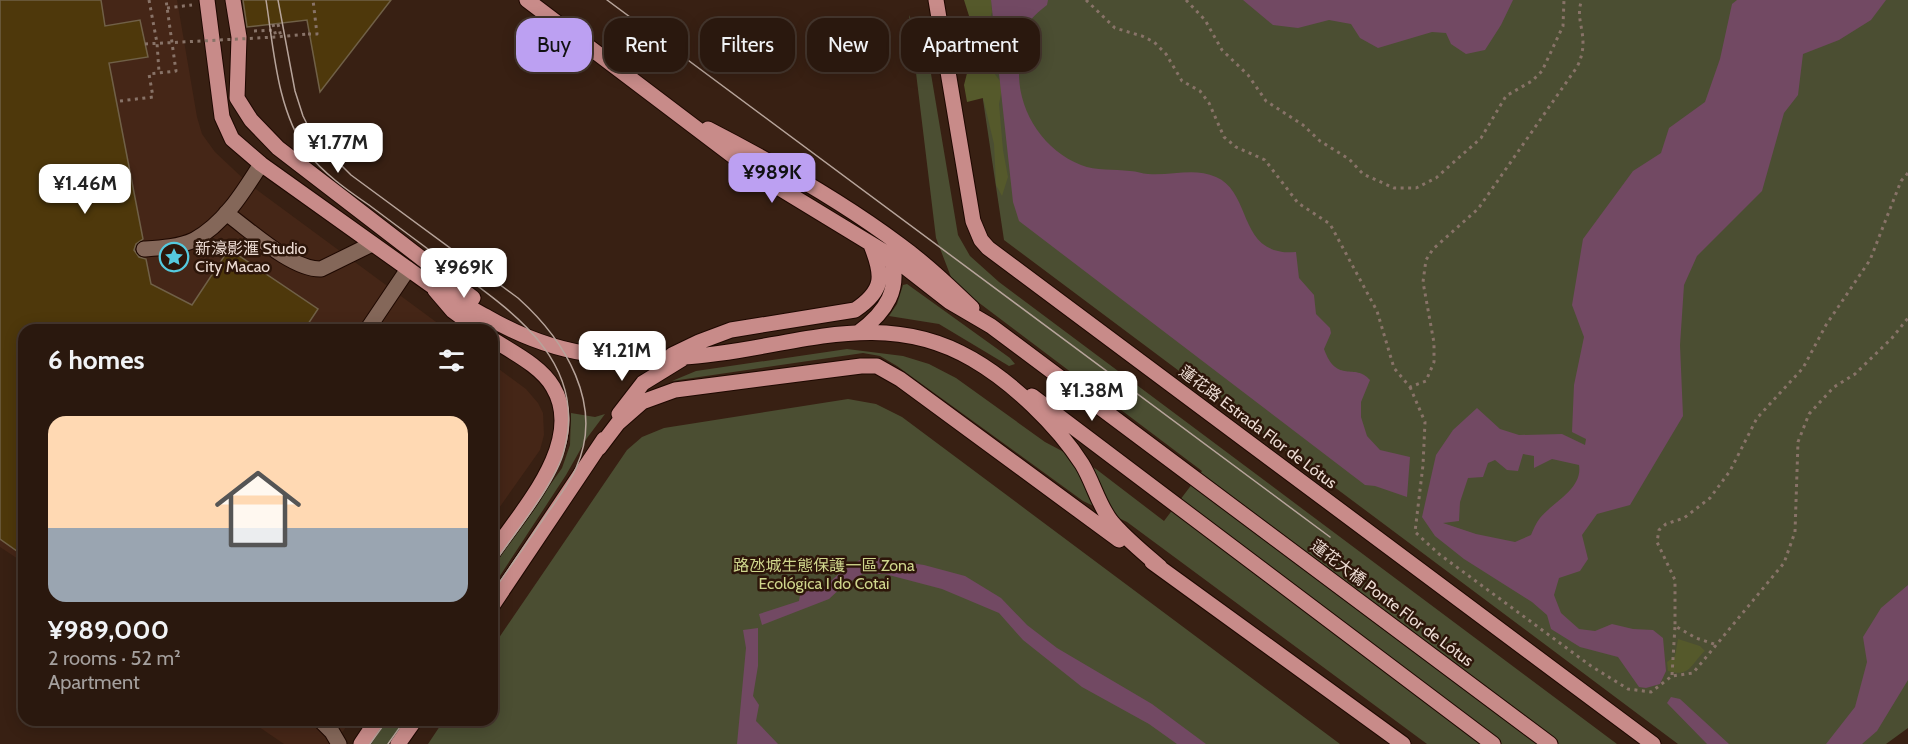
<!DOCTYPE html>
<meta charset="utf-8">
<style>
body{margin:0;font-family:Cabin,"Noto Sans SC",sans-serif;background:#36251c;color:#f1f3f6;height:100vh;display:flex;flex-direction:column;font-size:22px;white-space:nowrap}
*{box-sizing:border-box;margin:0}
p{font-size:20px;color:#a5a09e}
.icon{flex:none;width:33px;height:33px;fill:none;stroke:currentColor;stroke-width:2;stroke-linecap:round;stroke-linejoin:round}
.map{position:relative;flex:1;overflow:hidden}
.panel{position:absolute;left:18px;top:324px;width:480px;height:402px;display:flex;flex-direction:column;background:#2a180e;border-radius:18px;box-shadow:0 3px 15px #0003,0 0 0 2px #46372e}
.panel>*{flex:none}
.banner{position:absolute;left:516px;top:18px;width:570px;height:54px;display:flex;gap:12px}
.price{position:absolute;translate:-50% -51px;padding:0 14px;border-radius:12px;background:#fff;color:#222;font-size:20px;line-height:39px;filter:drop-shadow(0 2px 3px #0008)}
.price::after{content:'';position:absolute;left:50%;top:36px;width:18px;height:14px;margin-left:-9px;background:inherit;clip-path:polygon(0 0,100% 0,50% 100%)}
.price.selected{background:#bca0f2;color:#111}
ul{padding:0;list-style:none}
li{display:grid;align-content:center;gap:12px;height:318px;padding:0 30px}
li span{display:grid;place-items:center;height:186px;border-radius:18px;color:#555}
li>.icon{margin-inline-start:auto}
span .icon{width:108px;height:108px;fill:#fffc;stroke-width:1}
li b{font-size:26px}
h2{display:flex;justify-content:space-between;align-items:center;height:72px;padding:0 30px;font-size:26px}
.pill{padding:0 21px;border-radius:18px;background:#2a180e;box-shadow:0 3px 15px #0003,0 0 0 2px #46372e;font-size:21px;line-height:54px}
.pill.selected{background:#bca0f2;color:#111}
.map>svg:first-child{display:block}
.built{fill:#452617}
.green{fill:#4b4e32}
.forest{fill:#55592b}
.water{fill:#724963;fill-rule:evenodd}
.building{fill:#4e380b;stroke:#706047;stroke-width:1.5}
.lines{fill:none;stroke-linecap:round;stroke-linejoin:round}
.minor-casing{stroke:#1e0801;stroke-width:17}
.major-casing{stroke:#1e0801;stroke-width:17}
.path{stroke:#887368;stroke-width:3;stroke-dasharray:3 4.5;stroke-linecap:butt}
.minor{stroke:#846759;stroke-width:15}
.major{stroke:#c88b89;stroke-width:15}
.tram{stroke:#b7a49b;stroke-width:1.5}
.path-bridge{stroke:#887368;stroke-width:3;stroke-dasharray:3 4.5;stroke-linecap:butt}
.labels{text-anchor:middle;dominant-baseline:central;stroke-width:5;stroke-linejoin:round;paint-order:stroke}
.poi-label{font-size:16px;fill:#eddcd4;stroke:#2d160a;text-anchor:start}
.street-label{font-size:16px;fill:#eddcd4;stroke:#2d160a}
.park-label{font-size:16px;fill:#cfd68c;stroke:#2d160a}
</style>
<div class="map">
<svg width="1908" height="744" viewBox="0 0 1908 744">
<rect width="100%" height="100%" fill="#382013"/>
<path class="built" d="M 0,0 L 177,0 L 197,117 L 202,134 L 215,152 L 249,184 L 447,330 L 24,330 L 24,563 L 0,547 Z
M 492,364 L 526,389 L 538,403 L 543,413 L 544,435 L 540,450 L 492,518 Z
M 249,720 L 351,720 L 334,744 L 284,744 Z"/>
<path class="green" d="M 968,0 L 1908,0 L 1908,728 L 1886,744 L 1678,744 L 1004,240 Z
M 909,15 L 928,56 L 958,235 L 970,256 L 999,282 L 1617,744 L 1427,744 L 1127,522 L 1083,501 L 897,366 L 880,356 L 863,353 L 672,381 L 696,371 L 847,349 L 903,356 L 929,364 L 956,378 L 1045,442 L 1096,469 L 1164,521 L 1202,471 L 962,290 L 951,277 L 936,238 Z
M 907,284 L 1010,358 L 1015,364 L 1009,366 L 939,324 L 889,316 L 897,304 L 903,285 Z
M 848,399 L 876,404 L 902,417 L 1340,744 L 428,744 L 444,720 L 492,720 L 492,648 L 627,450 L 642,437 L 664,428 Z
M 571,413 L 595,417 L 605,414 L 587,438 L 566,475 L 492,588 L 492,568 L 562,468 L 570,445 Z
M 386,720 L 404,720 L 389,744 L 370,744 Z"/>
<path class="forest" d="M 964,0 L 991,0 L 992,12 L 986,31 L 992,43 L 994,73 L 1003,85 L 999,104 L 1003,150 L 1008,177 L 1002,196 L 996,185 L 994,144 L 983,98 L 967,102 L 964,85 L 976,38 Z
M 1678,639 L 1700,646 L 1705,651 C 1691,663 1691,678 1668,671 L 1667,662 L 1675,656 Z"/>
<path class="water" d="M 991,0 L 1048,0 L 1047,5 C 1017,28 1019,40 1019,76 C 1020,114 1045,151 1081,165 C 1096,171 1114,169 1130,171 C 1137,171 1142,174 1148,174 C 1172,176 1194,167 1216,177 C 1249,191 1240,243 1278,251 C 1284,253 1290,252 1296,252 L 1299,278 L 1314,295 L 1316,314 L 1330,328 L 1331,333 L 1324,349 C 1337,385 1355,362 1370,380 L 1361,402 L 1361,417 L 1367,436 L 1380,450 L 1410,457 L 1407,497 L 1375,486 L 1365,485 L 1019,221 L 1013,202 Z
M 1243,0 L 1513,0 L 1501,25 L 1485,50 L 1466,54 L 1451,44 L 1446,33 L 1432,32 L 1378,48 L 1360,38 L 1351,24 L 1329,20 L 1298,28 L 1273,25 Z
M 1737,0 L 1886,0 L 1871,20 L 1839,40 L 1803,54 L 1798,95 L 1784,113 L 1762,191 L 1697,256 L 1684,285 L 1680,345 L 1683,416 L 1630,505 L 1597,514 L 1582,535 L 1588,559 L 1580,571 L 1559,578 L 1554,595 L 1561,613 L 1579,629 L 1595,631 L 1612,624 L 1633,629 L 1653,630 L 1663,638 L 1666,671 L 1660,684 L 1646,688 L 1639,687 L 1618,657 L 1580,647 L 1551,629 L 1547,615 L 1532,602 L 1464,559 L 1435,536 L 1422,517 L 1436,455 L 1453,430 L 1477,408 L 1500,429 L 1519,435 L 1562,434 L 1585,445 L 1586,439 L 1572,432 L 1574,385 L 1584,337 L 1572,305 L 1583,239 L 1633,171 L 1661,153 L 1669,128 L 1705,102 L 1720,59 L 1732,4 ZM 1523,454 L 1534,456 L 1534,468 L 1552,459 L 1579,465 C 1583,489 1553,502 1540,518 C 1536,523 1533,530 1531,535 L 1515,542 L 1476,534 L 1443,523 L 1459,521 L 1460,502 L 1468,478 L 1483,477 L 1488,463 L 1495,460 L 1507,470 L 1518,471 Z
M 866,556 L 924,565 L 965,576 L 1001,598 L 1027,625 L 1057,648 L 1152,704 L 1206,744 L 1177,744 L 1149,724 L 1082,687 L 1023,640 L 999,613 L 942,589 L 885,574 L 863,574 L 843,586 L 829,599 L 762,625 L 759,614 L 799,601 L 800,595 L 816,584 L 823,588 L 842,571 Z
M 1908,585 L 1908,680 L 1877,731 L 1862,744 L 1826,744 L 1855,707 L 1867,662 L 1863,637 L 1881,608 Z
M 758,628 L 758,666 L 753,696 L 759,705 L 756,721 L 778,744 L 737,744 L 746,648 L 743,630 Z
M 1671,697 L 1680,699 L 1729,744 L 1707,744 L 1667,703 Z"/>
<path class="building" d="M 0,0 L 101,0 L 105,26 L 140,20 L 148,57 L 109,63 L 143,239 L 136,244 L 134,250 L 139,257 L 146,259 L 151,284 L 192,305 L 229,249 L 318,309 L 304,330 L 24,330 L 24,556 L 0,539 Z
M 243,0 L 391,0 L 320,92 L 307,20 L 247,27 Z"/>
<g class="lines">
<g class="minor-casing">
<path id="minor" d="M 226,213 C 250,230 292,270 321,269 L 372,244
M 144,249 C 160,248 179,247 194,240 C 224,224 244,191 261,164
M 367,330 L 408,269
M 320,720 L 332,732 L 339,744"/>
</g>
<g class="major-casing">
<path id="major" d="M 207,0 L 222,117 L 232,139 L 261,164 L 432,286 C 451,295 468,307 487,317 C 520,336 560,351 598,355 C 626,358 656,359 684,357 C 783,352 877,303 972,359 C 1012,382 1057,425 1082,464 C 1093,482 1098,504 1111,521 C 1125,538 1144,553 1160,567
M 233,0 L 239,37 L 237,98 L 251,120 L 278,148 L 473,298
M 527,0 L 758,175 L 891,256 L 950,302 L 991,326 L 1550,744
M 936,0 L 973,221 L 981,240 L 988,248 L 1653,744
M 708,129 C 774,163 840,200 900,245 C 926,264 949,286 972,308
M 435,290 L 453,311 L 479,330
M 859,332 C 886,312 901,289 891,256
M 492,339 C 512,352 541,366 553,387 C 586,442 521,511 492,554
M 672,355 L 699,342 L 731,330 L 855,310 C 885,290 883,275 871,245
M 1032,396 L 1493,744
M 619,414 L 643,383 L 682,359
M 599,448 L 618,423 L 642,402 L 675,390 L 861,366 L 877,366 L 900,379 L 1119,540
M 1152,562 L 1403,744
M 492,606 L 604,439
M 361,744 L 377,720
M 398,744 L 415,720"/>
</g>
<path class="path" d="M 149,0 L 157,43 L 159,72
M 1086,0 L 1115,28 L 1142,36 L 1154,42 L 1166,54 L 1182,81 L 1200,91 L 1209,103 L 1224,137 L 1236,147 L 1265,160 L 1298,203 L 1330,224 L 1377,311 L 1394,368 L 1410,387 L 1426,381 L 1434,362 L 1434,343 L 1423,282 L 1426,260 L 1433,249 L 1478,209 L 1577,67 C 1592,37 1573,21 1582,0
M 1186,0 L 1205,20 L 1222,50 L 1248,75 L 1266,101 L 1303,125 L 1320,141 L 1349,159 L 1363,174 L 1394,188 L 1416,188 L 1436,178 L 1481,138 L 1506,96 L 1532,81 L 1542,71 L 1563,26 L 1564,0
M 167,8 L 192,5
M 273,24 L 276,37
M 278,24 L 281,37
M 254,31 L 275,30
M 308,34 L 317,34 L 313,0
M 120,101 L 153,97 L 149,74 L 176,71 L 166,0
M 1410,387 L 1425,422 L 1423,465 L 1415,532 L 1439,554 L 1591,666 L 1628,689 L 1651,692 L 1672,676 L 1693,673 L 1784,563 L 1795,532 L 1798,442 L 1809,414 L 1834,387 L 1855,374 L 1892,338 L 1908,318
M 1714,644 L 1696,638 L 1675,626 L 1675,580 L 1657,542 L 1659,530 L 1666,524 L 1684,518 L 1710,498 L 1730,471 L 1757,418 L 1803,368 L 1826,325 L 1870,260 L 1901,181 L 1908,173
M 1672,675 L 1675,626"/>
<use href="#minor" class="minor"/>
<use href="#major" class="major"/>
<path class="tram" d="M 266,0 C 274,51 277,109 307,152 C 323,173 347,190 369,205 C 398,227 427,248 456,270 C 516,314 588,364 564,451 C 556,483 512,537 492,566
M 278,0 L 295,91 L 303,116 L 314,138 L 351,175 L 518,298 C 565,340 605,405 576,468 C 568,486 555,502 544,518 C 527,543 509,568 492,593
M 607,0 L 1330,537
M 370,744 L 387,720
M 388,744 L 405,720"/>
<path class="path-bridge" d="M 145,44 L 276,37 L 308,34"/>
</g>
<defs>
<g id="sight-ring" transform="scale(1.5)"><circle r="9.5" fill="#2d160a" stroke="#55cadf" stroke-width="1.5"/><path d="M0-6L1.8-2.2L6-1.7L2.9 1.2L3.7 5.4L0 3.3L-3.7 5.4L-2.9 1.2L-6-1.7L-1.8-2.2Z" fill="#55cadf"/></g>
</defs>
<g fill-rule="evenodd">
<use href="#sight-ring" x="174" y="257"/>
</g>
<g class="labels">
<g class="poi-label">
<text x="195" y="248">新濠影滙 Studio<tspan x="195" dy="18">City Macao</tspan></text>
</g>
<g class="street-label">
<text transform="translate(1258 427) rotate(37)">蓮花路 Estrada Flor de Lótus</text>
<text transform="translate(1392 603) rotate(37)">蓮花大橋 Ponte Flor de Lótus</text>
</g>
<g class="park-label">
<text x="824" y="565">路氹城生態保護一區 Zona<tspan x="824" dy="18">Ecológica I do Cotai</tspan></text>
</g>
</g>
</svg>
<b class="price" style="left:338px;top:174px">¥1.77M</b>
<b class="price selected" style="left:772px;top:204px">¥989K</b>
<b class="price" style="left:85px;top:215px">¥1.46M</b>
<b class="price" style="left:464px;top:299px">¥969K</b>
<b class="price" style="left:622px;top:382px">¥1.21M</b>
<b class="price" style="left:1092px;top:422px">¥1.38M</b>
<div class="banner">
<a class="pill selected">Buy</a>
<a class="pill">Rent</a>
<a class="pill">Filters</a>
<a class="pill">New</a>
<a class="pill">Apartment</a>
</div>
<section class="panel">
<h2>6 homes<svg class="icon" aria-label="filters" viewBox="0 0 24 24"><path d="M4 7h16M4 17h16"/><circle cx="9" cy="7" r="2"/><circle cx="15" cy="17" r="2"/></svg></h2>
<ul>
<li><span style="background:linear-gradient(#ffd9b3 60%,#9aa5b1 0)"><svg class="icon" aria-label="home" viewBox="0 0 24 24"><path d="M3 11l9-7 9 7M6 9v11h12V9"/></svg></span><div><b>¥989,000</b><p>2 rooms · 52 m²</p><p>Apartment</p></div></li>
</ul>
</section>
</div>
